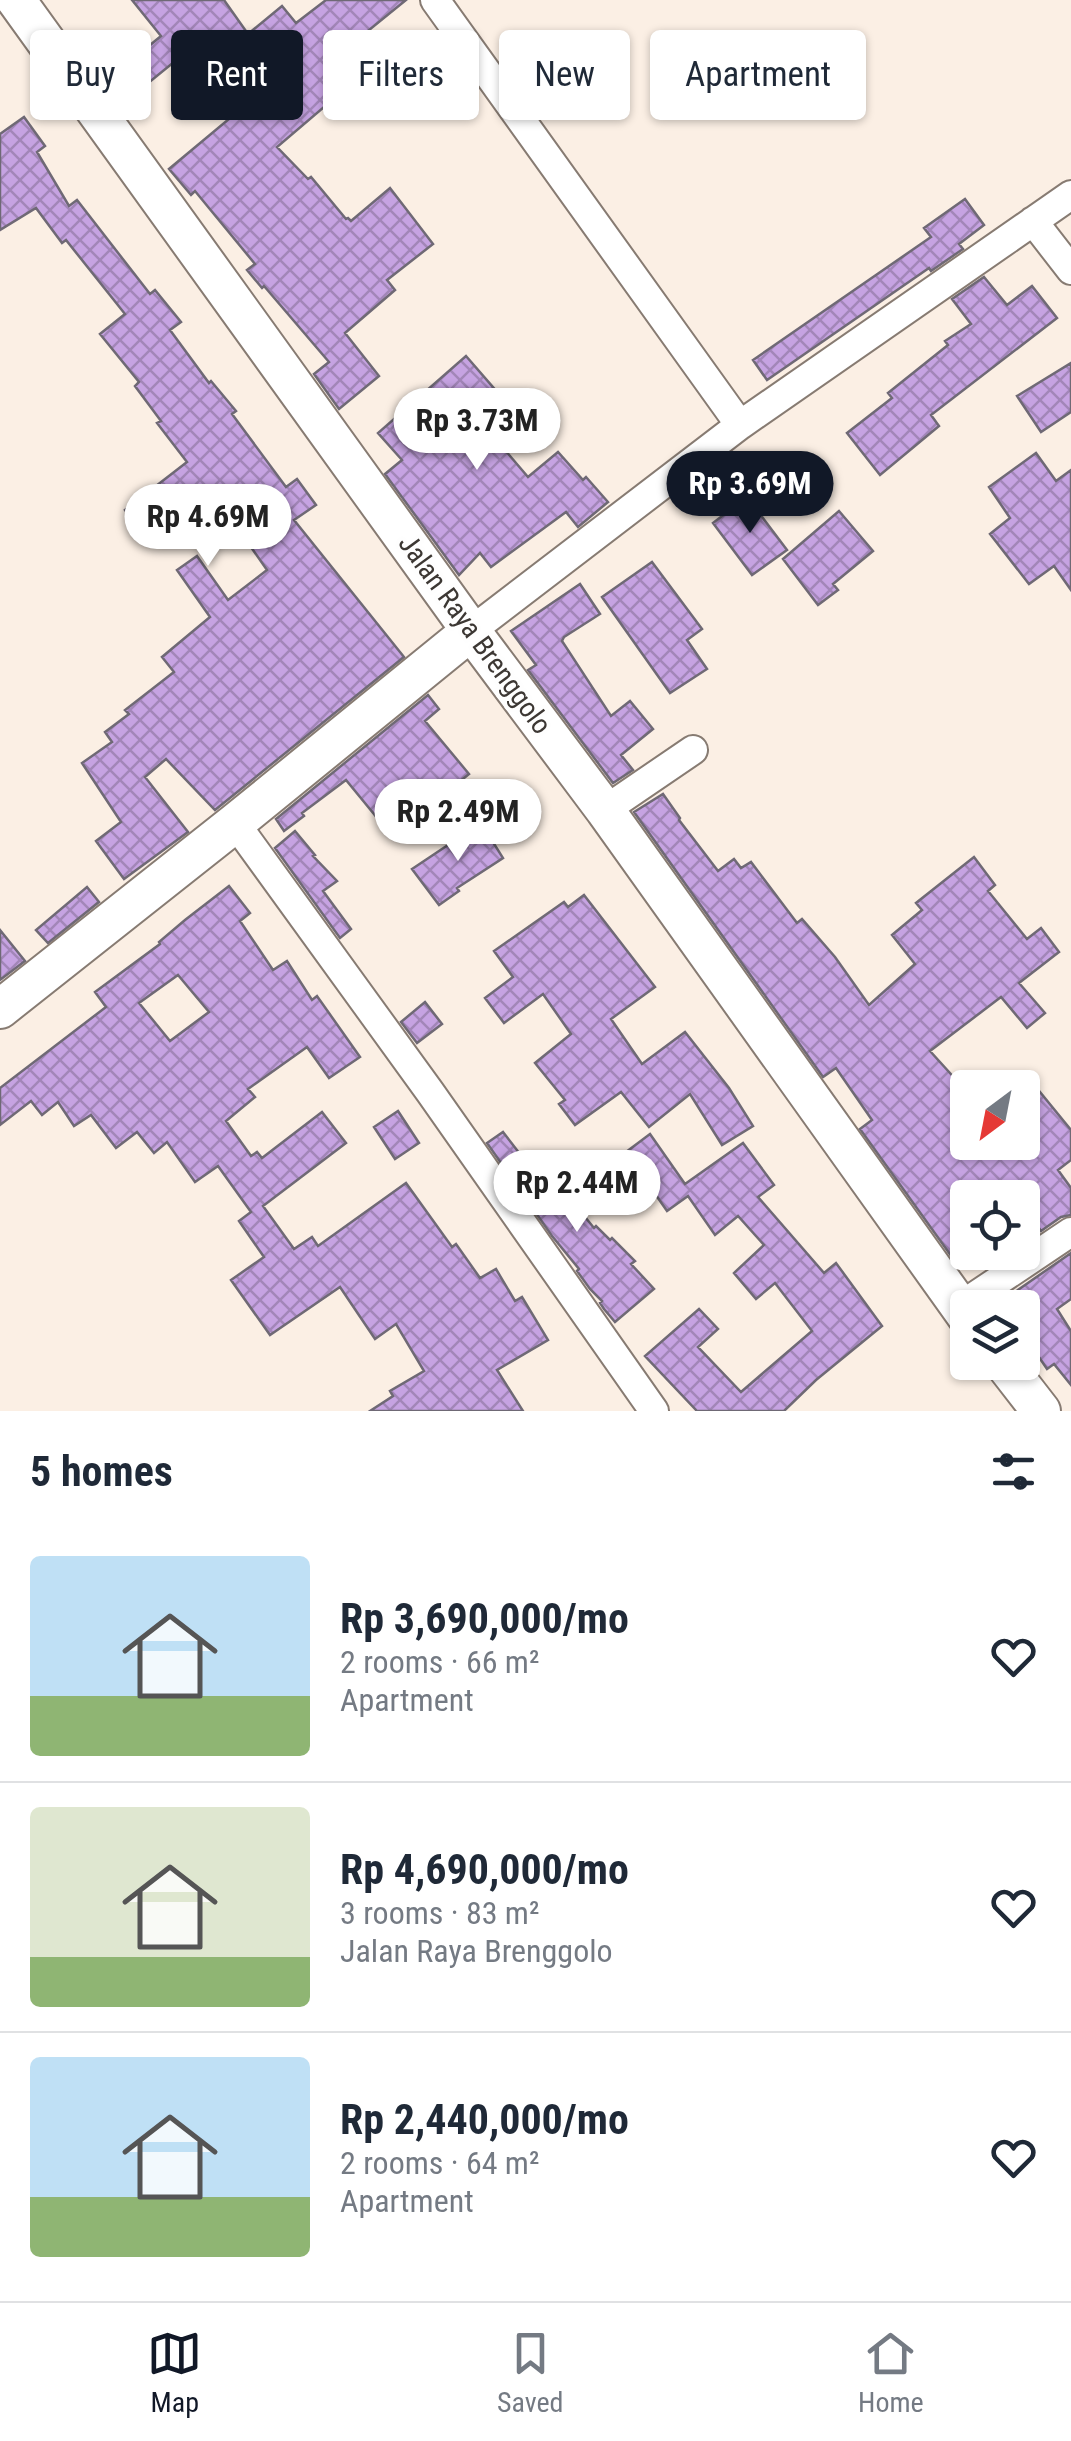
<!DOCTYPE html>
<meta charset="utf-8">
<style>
body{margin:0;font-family:"Roboto Condensed",sans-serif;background:#f6f6f7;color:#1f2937;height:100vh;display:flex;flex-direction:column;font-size:38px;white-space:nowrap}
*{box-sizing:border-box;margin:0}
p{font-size:32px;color:#747a83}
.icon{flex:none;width:55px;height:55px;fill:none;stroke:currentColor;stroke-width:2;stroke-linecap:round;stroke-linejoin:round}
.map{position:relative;height:1411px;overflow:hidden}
.side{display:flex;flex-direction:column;background:#fff;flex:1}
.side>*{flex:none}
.guide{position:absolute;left:30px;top:30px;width:1012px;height:90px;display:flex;gap:20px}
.needle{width:65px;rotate:212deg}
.buttons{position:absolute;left:950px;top:1070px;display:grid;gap:20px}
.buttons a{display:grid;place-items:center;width:90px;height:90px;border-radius:10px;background:#fff;box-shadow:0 2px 8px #0004;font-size:50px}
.price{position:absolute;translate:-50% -85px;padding:0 22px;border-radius:35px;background:#fff;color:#222;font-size:32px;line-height:65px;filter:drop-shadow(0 2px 5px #0008)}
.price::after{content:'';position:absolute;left:50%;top:60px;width:30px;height:22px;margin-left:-15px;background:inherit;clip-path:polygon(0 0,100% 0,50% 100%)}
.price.on{background:#111827;color:#fff}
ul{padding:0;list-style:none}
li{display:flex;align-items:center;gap:30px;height:250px;padding:0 30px}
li+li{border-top:2px solid #e0e1e3}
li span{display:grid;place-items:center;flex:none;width:280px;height:200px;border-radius:10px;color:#555}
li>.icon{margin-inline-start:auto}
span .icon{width:120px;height:120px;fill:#fffc;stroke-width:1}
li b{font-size:42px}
h2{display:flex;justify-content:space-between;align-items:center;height:120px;padding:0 30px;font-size:42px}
.chip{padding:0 35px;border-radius:10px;background:#fff;box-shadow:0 2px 8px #0004;font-size:35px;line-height:90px}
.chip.on{background:#111827;color:#fff}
.dock{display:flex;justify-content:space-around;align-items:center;height:140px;border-top:2px solid #e0e1e3;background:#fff;font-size:28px;color:#747a83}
.dock a{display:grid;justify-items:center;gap:5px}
.dock .on{color:#111827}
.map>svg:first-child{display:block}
.building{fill:url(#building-cross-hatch);stroke:#6f6975;stroke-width:2.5;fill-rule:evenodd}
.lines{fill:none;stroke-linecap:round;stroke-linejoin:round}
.street-casing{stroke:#877b72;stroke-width:32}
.secondary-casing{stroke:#877b72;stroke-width:42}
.street{stroke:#fff;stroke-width:28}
.secondary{stroke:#fff;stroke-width:38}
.labels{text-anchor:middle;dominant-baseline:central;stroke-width:8;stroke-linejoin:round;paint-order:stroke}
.street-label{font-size:28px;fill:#3c3733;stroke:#fefefe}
</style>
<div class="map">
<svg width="1071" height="1411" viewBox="0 0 1071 1411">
<defs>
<pattern id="building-cross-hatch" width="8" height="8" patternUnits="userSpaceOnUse" patternTransform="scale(2.5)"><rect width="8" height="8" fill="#c6a3e2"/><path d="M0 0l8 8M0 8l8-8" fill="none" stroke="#a286b8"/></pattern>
</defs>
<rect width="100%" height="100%" fill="#fbefe4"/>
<path class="building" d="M 132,0 L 224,0 L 248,34 L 282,6 L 296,23 L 326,0 L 406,0 L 369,30 L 397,58 L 375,80 L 371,76 L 334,105 L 331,101 L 277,147 L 308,179 L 311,177 L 346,219 L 348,218 L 351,221 L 390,188 L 433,244 L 387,280 L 395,290 L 345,333 L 379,376 L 339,409 L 314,374 L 329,362 L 264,286 L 262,288 L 247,270 L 255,264 L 195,191 L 191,195 L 169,169 L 247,104 L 246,102 L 250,98 L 201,40 L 120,106 L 104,83 L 161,36 Z
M 24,117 L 45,146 L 37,152 L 69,206 L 77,200 L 150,294 L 155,290 L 181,322 L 170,330 L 209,383 L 211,381 L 236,411 L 232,414 L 286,487 L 297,479 L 316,505 L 294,520 L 404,657 L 215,810 L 166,759 L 145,777 L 188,832 L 124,879 L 96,841 L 121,822 L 82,763 L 112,742 L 105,732 L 129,714 L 125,710 L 174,672 L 162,657 L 210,617 L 177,570 L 197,556 L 228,600 L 267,570 L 211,490 L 147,539 L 125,510 L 187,462 L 157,423 L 161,421 L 135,386 L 139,382 L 100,334 L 125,314 L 66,240 L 62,243 L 36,208 L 0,230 L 0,134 Z
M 965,199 L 984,225 L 959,244 L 963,249 L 931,271 L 929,268 L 767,380 L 753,360 L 931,237 L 924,228 Z
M 984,277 L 1007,305 L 1032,286 L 1057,318 L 931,415 L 939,426 L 880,475 L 847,433 L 892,398 L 888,393 L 948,345 L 945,341 L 971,324 L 952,299 Z
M 466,356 L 518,416 L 493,436 L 528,477 L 558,452 L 583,480 L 586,477 L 608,502 L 578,527 L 566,512 L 491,567 L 480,553 L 459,575 L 385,474 L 402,460 L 378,433 Z
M 1071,363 L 1071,412 L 1041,432 L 1017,396 Z
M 1036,453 L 1056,481 L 1071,470 L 1071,590 L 1054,566 L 1029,584 L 990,534 L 1010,518 L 989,487 Z
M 747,497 L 787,550 L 752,575 L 713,523 Z
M 839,511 L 873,551 L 833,584 L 838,590 L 818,605 L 783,559 Z
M 652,562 L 702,629 L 687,640 L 707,669 L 670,693 L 602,597 Z
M 580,584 L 600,614 L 564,637 L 562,641 L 611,716 L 630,701 L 653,729 L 621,755 L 633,770 L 613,783 L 528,670 L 536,665 L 511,631 Z
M 428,695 L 439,709 L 425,721 L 469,774 L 392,836 L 346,780 L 302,813 L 304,816 L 284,831 L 276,819 Z
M 663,794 L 680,818 L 679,820 L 718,871 L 734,859 L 741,868 L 751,862 L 797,923 L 802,919 L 835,957 L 869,1005 L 915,964 L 892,935 L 922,910 L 916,903 L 974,857 L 995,885 L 988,891 L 1027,939 L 1041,928 L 1059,952 L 1019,983 L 1045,1013 L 1027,1028 L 1001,997 L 930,1051 L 968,1093 L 968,1142 L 1022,1142 L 1022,1107 L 1040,1092 L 1071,1130 L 1071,1160 L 1058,1170 L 1071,1188 L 1071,1215 L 1061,1217 L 1041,1231 L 1031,1217 L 1022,1223 L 1022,1198 L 968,1198 L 968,1247 L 952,1257 L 860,1129 L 872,1120 L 836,1068 L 823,1077 L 634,812 Z
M 481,823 L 503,858 L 457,888 L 459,891 L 439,905 L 412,869 Z
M 295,831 L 315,855 L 313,856 L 337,881 L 323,891 L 351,929 L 340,938 L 275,848 Z
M 229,886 L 250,913 L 240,921 L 273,970 L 287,961 L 312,1000 L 317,996 L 360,1057 L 329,1078 L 307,1047 L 248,1089 L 255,1097 L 226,1121 L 251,1156 L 257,1152 L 262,1158 L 322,1112 L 346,1143 L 263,1206 L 294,1249 L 312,1237 L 318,1246 L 406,1183 L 452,1247 L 456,1244 L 480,1278 L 496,1269 L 515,1301 L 522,1297 L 548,1340 L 497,1370 L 523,1411 L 370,1411 L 393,1396 L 390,1391 L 424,1371 L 396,1324 L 375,1339 L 340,1287 L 270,1335 L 231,1280 L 264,1257 L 239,1221 L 251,1212 L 218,1166 L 195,1182 L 167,1142 L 154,1153 L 137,1132 L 116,1148 L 91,1115 L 74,1126 L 58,1102 L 42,1115 L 31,1101 L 0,1125 L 0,1088 L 106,1007 L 95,992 L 160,944 L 159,942 L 185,920 ZM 178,975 L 209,1012 L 170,1041 L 139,1003 Z
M 87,887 L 99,902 L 48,943 L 36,930 Z
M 584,895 L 655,987 L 611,1019 L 642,1064 L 685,1032 L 729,1088 L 753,1126 L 722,1145 L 690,1094 L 649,1127 L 621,1092 L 575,1125 L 559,1104 L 565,1100 L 535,1063 L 571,1034 L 543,994 L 504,1023 L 485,998 L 513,977 L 494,951 L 564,902 L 568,907 Z
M 0,930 L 25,961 L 0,980 Z
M 425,1002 L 442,1024 L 417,1043 L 401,1022 Z
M 398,1111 L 419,1143 L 395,1159 L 374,1127 Z
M 503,1132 L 537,1176 L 546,1169 L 594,1228 L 596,1226 L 610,1240 L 612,1238 L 635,1261 L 631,1264 L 654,1289 L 615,1322 L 604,1309 L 600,1303 L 602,1301 L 590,1289 L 577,1271 L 579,1269 L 552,1236 L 487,1143 Z
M 650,1134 L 685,1184 L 743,1143 L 774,1185 L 758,1197 L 824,1273 L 836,1263 L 882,1326 L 816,1380 L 784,1411 L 697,1411 L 645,1356 L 699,1309 L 718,1329 L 698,1347 L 741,1392 L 812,1331 L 775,1283 L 756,1299 L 734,1273 L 764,1245 L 738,1216 L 715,1235 L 688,1196 L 667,1211 L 626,1152 Z
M 1071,1253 L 1071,1299 L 1057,1309 L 1071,1331 L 1071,1385 L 1054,1364 L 1047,1369 L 1022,1332 L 1022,1308 L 1009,1308 L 1021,1300 L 1015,1292 Z"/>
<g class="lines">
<g class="street-casing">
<path id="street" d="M 435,0 L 740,425
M 1033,221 L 1071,270
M 471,631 L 740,425 L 1071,195
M 605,810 L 693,750
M 235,823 L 430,1092 L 654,1411
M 959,1307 L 1071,1232"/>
</g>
<g class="secondary-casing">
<path id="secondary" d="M 16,0 L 471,631 L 605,810 L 968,1318
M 0,1009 L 235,823 L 471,631
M 1003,1362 L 1041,1411"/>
</g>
<use href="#street" class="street"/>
<use href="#secondary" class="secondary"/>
</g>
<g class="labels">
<g class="street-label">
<text transform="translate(475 634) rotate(54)">Jalan Raya Brenggolo</text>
</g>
</g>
</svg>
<div class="buttons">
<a><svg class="needle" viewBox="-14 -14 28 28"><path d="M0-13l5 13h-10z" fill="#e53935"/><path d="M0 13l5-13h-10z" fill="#747a83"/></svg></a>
<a><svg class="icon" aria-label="locate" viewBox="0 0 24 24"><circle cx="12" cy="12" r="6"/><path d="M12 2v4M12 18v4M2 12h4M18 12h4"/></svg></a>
<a><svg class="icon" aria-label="layers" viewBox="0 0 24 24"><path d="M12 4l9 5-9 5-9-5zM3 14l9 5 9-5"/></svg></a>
</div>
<b class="price" style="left:477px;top:473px">Rp 3.73M</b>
<b class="price on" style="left:750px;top:536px">Rp 3.69M</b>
<b class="price" style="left:208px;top:569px">Rp 4.69M</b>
<b class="price" style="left:458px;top:864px">Rp 2.49M</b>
<b class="price" style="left:577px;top:1235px">Rp 2.44M</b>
<div class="guide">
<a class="chip">Buy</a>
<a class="chip on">Rent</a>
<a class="chip">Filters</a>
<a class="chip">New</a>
<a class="chip">Apartment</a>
</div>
</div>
<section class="side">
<h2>5 homes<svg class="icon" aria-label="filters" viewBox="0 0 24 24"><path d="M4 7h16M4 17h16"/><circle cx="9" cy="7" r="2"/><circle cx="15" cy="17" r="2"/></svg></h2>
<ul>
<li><span style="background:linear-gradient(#bfe0f5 70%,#8fb573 0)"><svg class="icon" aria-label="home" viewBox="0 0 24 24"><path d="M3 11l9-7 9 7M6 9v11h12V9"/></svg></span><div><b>Rp 3,690,000/mo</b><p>2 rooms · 66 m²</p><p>Apartment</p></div><svg class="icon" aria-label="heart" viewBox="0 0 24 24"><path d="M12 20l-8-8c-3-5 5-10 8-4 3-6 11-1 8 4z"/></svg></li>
<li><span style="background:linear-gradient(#dfe7d0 75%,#8fb573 0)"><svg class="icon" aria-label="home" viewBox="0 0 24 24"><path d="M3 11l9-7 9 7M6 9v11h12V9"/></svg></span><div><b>Rp 4,690,000/mo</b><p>3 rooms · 83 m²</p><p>Jalan Raya Brenggolo</p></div><svg class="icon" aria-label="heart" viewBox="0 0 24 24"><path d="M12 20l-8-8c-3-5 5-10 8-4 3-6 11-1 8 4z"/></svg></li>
<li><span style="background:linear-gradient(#bfe0f5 70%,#8fb573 0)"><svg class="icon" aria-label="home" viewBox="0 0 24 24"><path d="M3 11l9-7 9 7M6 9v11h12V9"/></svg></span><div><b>Rp 2,440,000/mo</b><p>2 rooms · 64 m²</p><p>Apartment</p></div><svg class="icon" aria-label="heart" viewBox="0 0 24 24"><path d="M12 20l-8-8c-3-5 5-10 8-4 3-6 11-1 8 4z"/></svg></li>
</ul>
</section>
<nav class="dock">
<a class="on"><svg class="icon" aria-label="map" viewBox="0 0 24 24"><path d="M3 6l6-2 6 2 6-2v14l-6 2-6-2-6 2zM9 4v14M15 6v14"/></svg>Map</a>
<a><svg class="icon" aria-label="saved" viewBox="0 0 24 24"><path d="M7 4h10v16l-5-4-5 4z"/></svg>Saved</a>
<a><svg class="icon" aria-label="home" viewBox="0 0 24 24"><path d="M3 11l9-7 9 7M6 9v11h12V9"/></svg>Home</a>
</nav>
